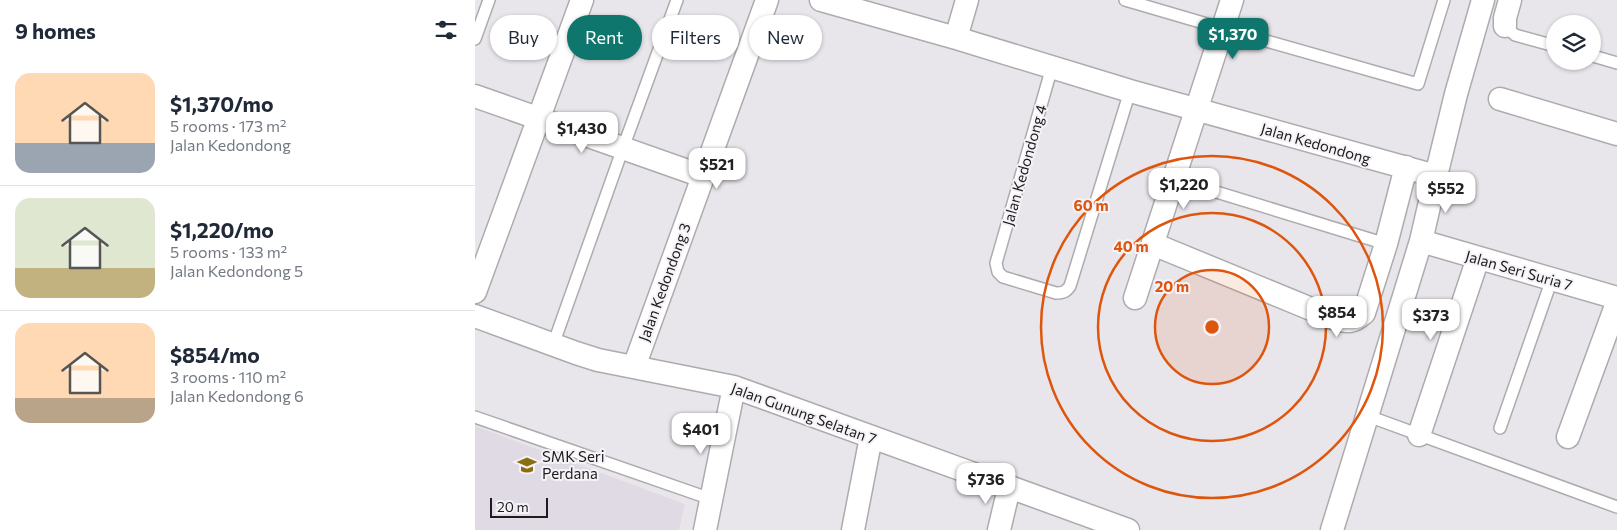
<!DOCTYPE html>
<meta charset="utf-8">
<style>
body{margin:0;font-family:Commissioner,sans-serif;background:#f2f2f3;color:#1f2937;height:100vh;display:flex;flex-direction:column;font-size:19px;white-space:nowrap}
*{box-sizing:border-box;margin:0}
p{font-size:16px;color:#747a83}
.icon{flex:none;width:28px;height:28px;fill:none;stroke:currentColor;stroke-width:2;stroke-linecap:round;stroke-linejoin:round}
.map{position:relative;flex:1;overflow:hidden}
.drawer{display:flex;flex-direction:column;background:#fff;width:475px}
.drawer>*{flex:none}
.banner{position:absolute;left:15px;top:15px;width:475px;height:45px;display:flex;gap:10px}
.controls{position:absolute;left:1071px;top:15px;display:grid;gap:10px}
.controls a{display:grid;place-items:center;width:55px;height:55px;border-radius:50%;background:#fff;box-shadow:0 1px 4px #0004;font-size:25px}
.scale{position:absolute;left:15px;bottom:12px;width:58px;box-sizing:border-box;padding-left:5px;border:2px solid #1d1c1d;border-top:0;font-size:14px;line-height:18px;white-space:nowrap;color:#1d1c1d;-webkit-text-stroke:4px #f6f3f8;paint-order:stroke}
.price{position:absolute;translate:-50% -42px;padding:0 11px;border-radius:10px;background:#fff;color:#222;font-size:16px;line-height:32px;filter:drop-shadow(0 1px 2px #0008)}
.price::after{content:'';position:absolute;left:50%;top:30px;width:15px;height:11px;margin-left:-8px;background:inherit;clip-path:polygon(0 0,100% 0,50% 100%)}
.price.current{background:#0f766e;color:#fff}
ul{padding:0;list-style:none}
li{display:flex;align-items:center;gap:15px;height:125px;padding:0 15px}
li+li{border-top:1px solid #e0e1e3}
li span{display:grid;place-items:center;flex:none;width:140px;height:100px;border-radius:15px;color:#555}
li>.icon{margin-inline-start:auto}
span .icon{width:60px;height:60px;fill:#fffc;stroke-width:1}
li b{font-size:21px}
h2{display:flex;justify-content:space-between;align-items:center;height:60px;padding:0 15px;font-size:21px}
.tag{padding:0 18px;border-radius:22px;background:#fff;box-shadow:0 1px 4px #0004;font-size:18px;line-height:45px}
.tag.current{background:#0f766e;color:#fff}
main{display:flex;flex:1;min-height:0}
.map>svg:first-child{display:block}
.built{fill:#e0dae5}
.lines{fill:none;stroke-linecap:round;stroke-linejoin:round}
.lane-casing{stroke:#aeabaf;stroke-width:14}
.street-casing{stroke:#aeabaf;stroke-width:25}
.lane{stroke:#fff;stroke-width:11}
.street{stroke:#fff;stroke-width:22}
.ring{fill:none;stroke:#de560d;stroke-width:2.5}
.labels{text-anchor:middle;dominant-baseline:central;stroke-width:4;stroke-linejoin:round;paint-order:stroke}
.street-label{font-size:15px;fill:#1d1c1d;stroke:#f6f3f8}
.poi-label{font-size:15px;fill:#1d1c1d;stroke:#f6f3f8;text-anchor:start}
.centre{fill:#de560d;stroke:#f6f3f8;stroke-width:2.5}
.ring-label{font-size:15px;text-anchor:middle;font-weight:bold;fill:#de560d;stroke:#f6f3f8;stroke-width:4;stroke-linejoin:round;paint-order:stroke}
</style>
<main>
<section class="drawer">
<h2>9 homes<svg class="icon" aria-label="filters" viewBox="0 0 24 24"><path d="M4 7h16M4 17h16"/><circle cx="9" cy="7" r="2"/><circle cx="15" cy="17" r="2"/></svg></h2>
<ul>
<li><span style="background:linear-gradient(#ffd9b3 70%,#9aa5b1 0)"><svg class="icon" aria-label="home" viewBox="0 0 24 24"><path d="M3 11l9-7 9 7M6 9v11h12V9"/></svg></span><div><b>$1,370/mo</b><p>5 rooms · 173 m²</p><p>Jalan Kedondong</p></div></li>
<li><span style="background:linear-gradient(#dfe7d0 70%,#c2b280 0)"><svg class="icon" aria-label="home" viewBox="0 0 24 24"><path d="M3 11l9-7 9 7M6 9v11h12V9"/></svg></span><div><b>$1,220/mo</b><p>5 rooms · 133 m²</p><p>Jalan Kedondong 5</p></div></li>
<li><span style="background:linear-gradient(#ffd9b3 75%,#b9a48a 0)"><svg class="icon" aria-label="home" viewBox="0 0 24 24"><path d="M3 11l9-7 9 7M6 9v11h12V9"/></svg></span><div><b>$854/mo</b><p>3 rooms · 110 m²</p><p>Jalan Kedondong 6</p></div></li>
</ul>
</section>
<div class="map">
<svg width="1142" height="530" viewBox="0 0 1142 530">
<rect width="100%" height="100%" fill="#e9e6eb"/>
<path class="built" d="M 0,426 L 210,504 L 204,530 L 0,530 Z"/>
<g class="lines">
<g class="lane-casing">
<path id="lane" d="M 650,0 L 749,29 L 943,84 L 969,0
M 1030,26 L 1040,35 L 1080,46
M 0,39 L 14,0
M 1118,56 L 1142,63
M 577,67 L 521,263 L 523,272 L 528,277 L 581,293 C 588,293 591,292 595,286 L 655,91
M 699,179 L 911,244
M 78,345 L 148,148 L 202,0
M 893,416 L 1142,507
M 0,417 L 236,499
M 1025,428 L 1077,279"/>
</g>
<g class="street-casing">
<path id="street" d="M 346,0 L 481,38 L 655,91 L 961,176
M 1030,26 L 1030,18 L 1035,0
M 481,38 L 492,0
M 0,96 L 227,176
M 1025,99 L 1142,134
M 946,241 L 1142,298
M 678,244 L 858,318 C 873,322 876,324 889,313 L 911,244 L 931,167
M 0,292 L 107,0
M 660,298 L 757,0
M 0,316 L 101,353 L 123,360 L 259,387 L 653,530
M 159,367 L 292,0
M 944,435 L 1003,258
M 1093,437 L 1142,303
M 230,530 L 259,387
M 378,530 L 396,437
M 524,530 L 534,488
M 857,530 L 946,241 L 961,176 L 981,94 L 1008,0"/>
</g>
<use href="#lane" class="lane"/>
<use href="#street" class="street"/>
</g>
<circle cx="737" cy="327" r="57" fill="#de560d" fill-opacity=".12"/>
<g class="ring">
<circle cx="737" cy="327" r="57"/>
<circle cx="737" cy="327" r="114"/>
<circle cx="737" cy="327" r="171"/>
</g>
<defs>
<g id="school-bare" transform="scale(1.5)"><path d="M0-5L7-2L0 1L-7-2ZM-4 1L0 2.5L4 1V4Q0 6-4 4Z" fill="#896f10" stroke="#f6f3f8" stroke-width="2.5" paint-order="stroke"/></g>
</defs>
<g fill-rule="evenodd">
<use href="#school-bare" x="52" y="465"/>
</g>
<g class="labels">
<g class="street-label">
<text transform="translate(841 143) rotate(16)">Jalan Kedondong</text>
<text transform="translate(549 165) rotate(-74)">Jalan Kedondong 4</text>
<text transform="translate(1044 270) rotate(16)">Jalan Seri Suria 7</text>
<text transform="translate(189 282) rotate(-70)">Jalan Kedondong 3</text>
<text transform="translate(329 413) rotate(20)">Jalan Gunung Selatan 7</text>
</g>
<g class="poi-label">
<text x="67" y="456">SMK Seri<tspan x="67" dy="17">Perdana</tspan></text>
</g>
</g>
<circle cx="737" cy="327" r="8" class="centre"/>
<g class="ring-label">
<text x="616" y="211">60 m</text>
<text x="656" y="252">40 m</text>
<text x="697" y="292">20 m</text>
</g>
</svg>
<div class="controls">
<a><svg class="icon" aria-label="layers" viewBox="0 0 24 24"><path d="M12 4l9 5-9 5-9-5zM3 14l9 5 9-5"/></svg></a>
</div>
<div class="scale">20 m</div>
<b class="price current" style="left:758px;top:60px">$1,370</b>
<b class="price" style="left:107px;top:154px">$1,430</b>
<b class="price" style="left:242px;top:190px">$521</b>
<b class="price" style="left:709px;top:210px">$1,220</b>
<b class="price" style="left:971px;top:214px">$552</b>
<b class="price" style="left:862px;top:338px">$854</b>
<b class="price" style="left:956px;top:341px">$373</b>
<b class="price" style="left:226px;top:455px">$401</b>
<b class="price" style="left:511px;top:505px">$736</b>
<div class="banner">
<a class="tag">Buy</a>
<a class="tag current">Rent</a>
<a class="tag">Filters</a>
<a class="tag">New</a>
</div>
</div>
</main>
